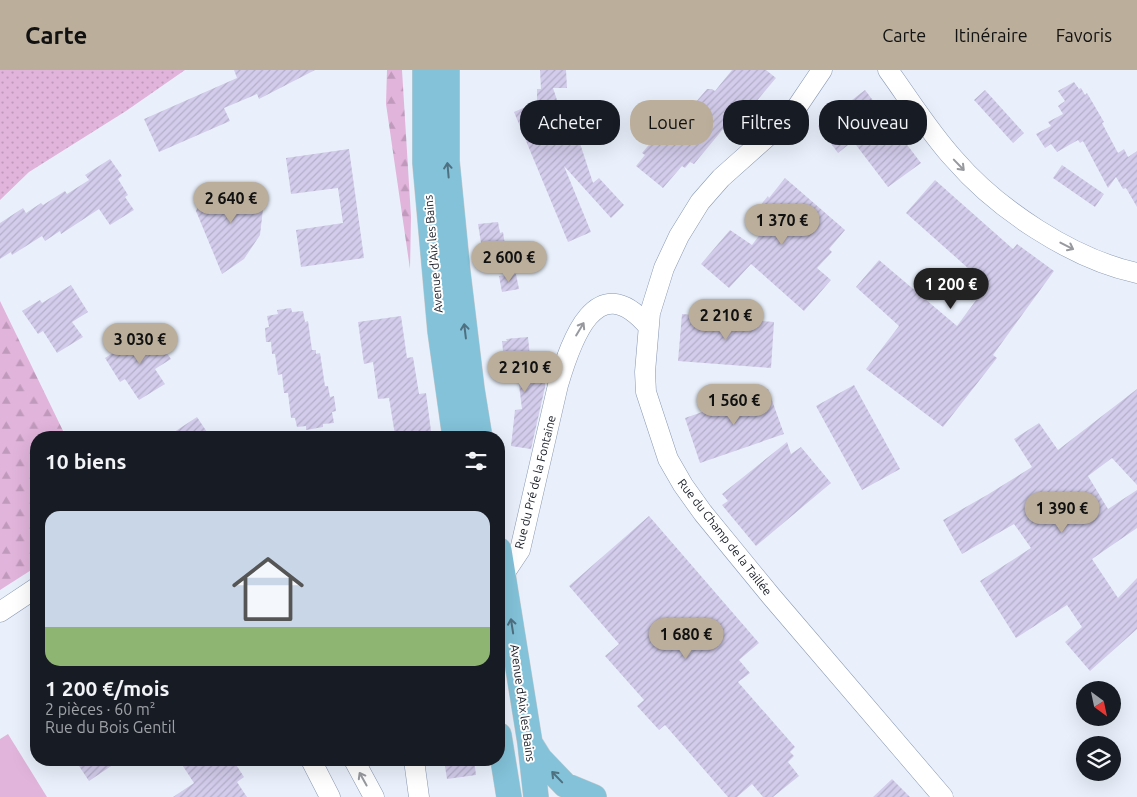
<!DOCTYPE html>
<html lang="fr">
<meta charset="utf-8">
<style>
body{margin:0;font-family:Ubuntu,sans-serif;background:#242831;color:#f1f3f6;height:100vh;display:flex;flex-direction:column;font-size:19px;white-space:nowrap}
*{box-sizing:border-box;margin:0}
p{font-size:16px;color:#9ea1a6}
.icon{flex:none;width:28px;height:28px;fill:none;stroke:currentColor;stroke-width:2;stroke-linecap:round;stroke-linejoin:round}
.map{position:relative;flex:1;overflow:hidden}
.drawer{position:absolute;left:30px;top:361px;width:475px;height:335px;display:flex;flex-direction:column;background:#171b24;border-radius:20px;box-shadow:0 5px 20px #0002}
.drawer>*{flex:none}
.hud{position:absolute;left:520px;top:30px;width:475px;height:45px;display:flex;gap:10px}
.needle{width:32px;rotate:147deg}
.fabs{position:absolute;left:1076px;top:611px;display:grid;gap:10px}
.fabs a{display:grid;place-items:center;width:45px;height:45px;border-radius:50%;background:#171b24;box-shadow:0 5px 20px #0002;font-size:25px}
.price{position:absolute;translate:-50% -42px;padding:0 11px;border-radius:18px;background:#bbaf9c;color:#111;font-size:16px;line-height:32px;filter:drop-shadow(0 1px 2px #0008)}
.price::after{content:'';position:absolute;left:50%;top:30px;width:15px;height:11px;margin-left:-8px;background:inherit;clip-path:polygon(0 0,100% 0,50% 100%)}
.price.current{background:#222;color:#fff}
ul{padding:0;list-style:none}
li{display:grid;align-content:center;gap:10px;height:265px;padding:0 15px}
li+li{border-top:1px solid #363941}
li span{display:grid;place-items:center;height:155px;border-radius:15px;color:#555}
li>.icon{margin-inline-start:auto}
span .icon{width:90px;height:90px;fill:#fffc;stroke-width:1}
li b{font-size:21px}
h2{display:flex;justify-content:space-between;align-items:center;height:60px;padding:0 15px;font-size:21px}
.pill{padding:0 18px;border-radius:20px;background:#171b24;box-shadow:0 5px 20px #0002;font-size:18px;line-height:45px}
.pill.current{background:#bbaf9c;color:#111}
header{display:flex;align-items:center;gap:30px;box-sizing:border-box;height:70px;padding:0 25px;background:#bbaf9c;color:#111}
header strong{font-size:24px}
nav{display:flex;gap:28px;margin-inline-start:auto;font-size:18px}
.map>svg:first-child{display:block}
.grass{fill:url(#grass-dots)}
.forest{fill:url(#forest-firs)}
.pitch{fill:#e1b4db}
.building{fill:url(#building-hatch)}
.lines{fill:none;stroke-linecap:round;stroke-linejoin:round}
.minor-casing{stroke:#8897b1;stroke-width:21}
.major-casing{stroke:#cccdcf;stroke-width:26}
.minor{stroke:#fff;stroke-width:20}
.major{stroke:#83c2d9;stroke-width:25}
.oneway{stroke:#97999e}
.oneway2{stroke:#4e7080}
.labels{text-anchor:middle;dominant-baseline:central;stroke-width:4;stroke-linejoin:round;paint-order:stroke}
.street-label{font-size:12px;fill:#181d27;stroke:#fff}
</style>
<header>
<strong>Carte</strong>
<nav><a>Carte</a><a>Itinéraire</a><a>Favoris</a></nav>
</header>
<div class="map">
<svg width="1137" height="727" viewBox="0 0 1137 727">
<defs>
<pattern id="grass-dots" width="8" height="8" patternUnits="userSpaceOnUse" patternTransform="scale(1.25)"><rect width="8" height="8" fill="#e1b4db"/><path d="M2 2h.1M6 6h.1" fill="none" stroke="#c09abc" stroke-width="1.8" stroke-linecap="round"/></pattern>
<pattern id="forest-firs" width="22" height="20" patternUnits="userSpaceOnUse" patternTransform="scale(1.25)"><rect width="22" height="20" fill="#e1b4db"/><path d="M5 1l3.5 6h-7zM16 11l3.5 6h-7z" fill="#c09abc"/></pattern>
<pattern id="building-hatch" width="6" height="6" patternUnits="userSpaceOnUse" patternTransform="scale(1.25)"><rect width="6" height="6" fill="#d3cceb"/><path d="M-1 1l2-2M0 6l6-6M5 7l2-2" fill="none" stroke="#b4afca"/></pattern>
</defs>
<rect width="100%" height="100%" fill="#e9f0fb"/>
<path class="grass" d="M 0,0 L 185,0 L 126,41 L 29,102 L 0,130 Z"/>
<path class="forest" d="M 387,0 L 402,0 L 411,147 L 410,199 L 386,34 Z
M 0,231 L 66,367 L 36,368 L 36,497 L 0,520 Z"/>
<path class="pitch" d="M 8,664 L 47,727 L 0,727 L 0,669 Z"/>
<path class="building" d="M 234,0 L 315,0 L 259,29 L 257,24 L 224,38 L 230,51 L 159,82 L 144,49 L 237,8 Z
M 540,0 L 566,0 L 567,18 L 553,18 L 564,51 L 572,49 L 593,113 L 599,108 L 624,135 L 611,148 L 564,96 L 591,162 L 568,172 L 514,42 L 537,32 L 537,19 L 541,19 Z
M 732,0 L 766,0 L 776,8 L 749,40 L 746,37 L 741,43 L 738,41 L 694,94 L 690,92 L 685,98 L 682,96 L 663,118 L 636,96 L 645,85 L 642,83 L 653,70 L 659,75 L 707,19 L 712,19 L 715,21 Z
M 1074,12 L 1079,19 L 1081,18 L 1085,25 L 1087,23 L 1104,52 L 1102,53 L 1118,83 L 1124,79 L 1128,87 L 1137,81 L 1137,137 L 1126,118 L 1123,119 L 1116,107 L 1108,118 L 1083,71 L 1080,73 L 1078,70 L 1057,82 L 1051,74 L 1045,78 L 1036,64 L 1051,56 L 1048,52 L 1063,44 L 1058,36 L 1065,31 L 1058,21 Z
M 865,20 L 921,93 L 888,117 L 853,71 L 838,83 L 818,56 Z
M 985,20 L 1024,63 L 1013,73 L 974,30 Z
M 349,79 L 364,188 L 301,197 L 296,160 L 343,153 L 338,118 L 291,124 L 286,88 Z
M 110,89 L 122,106 L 118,109 L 128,125 L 125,127 L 134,140 L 110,155 L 99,139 L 61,164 L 60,161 L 45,171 L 42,166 L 12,185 L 11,182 L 0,189 L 0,153 L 23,138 L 26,143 L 41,133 L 43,135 L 65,121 L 67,124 L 89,110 L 85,105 Z
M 1062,95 L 1104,124 L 1095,137 L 1053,108 Z
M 785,108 L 845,160 L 829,179 L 832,182 L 817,198 L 831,210 L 804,241 L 751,194 L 729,218 L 701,194 L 730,160 L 752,175 L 764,159 L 750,148 L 768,126 L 769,128 Z
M 935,110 L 1013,179 L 1017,174 L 1054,201 L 993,285 L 997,288 L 943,357 L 866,299 L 899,256 L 856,217 L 879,190 L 957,256 L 987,215 L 906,143 Z
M 258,115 L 262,125 L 263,139 L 260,165 L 244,189 L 222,204 L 196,141 L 203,123 L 218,117 L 223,128 Z
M 498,152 L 500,163 L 503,162 L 505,175 L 501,175 L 502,177 L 482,179 L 478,154 Z
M 516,204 L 519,219 L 502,222 L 499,206 Z
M 71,215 L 88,242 L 72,252 L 83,267 L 57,283 L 43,261 L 38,264 L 22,241 L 40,230 L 42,233 Z
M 291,238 L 292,242 L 303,241 L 305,252 L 308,251 L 312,280 L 316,280 L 316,284 L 320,283 L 325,316 L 328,316 L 330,327 L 334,326 L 336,341 L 332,342 L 334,353 L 323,354 L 323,357 L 306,360 L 306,356 L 297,357 L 295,348 L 291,348 L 288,323 L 284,323 L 282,304 L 278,305 L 275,284 L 272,284 L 271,272 L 266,272 L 265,258 L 269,257 L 267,246 L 278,244 L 277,240 Z
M 682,244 L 774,252 L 771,298 L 678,291 Z
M 401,246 L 407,288 L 413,287 L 419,324 L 426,323 L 431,361 L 395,365 L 389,328 L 378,329 L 373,292 L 364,294 L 358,252 Z
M 152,262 L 171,289 L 155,299 L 165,314 L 139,330 L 125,309 L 120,312 L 105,288 L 122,277 L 124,281 Z
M 528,267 L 532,308 L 541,307 L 542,313 L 545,312 L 545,317 L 531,379 L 511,376 L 515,340 L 522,339 L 516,290 L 504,290 L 502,271 L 507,271 L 506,269 Z
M 854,315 L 900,399 L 862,420 L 816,336 Z
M 768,319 L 784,364 L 700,393 L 685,348 Z
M 1137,319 L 1137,415 L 1112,388 L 1088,406 L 1108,439 L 1137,420 L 1137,458 L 1092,489 L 1118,528 L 1137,508 L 1137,559 L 1090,601 L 1065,572 L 1082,557 L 1067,535 L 1016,568 L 980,511 L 1031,478 L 1014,454 L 962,484 L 943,450 L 987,425 L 1032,397 L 1014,369 L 1039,353 L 1058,380 Z
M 197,347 L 211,368 L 165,368 Z
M 787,372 L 791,384 L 801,377 L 831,413 L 756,476 L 722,435 L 728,431 L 722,424 Z
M 649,446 L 759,573 L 739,590 L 750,603 L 738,612 L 795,677 L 790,682 L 794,686 L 788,692 L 799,706 L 773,727 L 763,727 L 752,714 L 737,727 L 728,727 L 665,655 L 659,660 L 637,636 L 644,630 L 605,586 L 619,574 L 569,516 Z
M 75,690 L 120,690 L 89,711 Z
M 179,690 L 233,690 L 244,707 L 237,712 L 247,727 L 173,727 L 194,713 Z
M 444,690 L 474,690 L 476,705 L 447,709 Z
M 892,709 L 910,727 L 873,727 Z"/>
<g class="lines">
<g class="minor-casing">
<path id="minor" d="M 822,0 L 797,37 L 776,59 L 721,108 L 700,132 L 679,166 L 664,198 L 650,243 L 645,302 L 646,322 L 668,389 L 683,415 L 703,443 L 771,526 L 943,727
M 888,0 C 909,29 930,63 954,89 C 997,139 1072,189 1137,203
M 504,504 L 520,480 L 558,315 C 571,271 596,196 648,256
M 0,542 L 36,518
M 311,690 L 330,727
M 354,690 L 374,727
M 414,690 L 419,727"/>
</g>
<g class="major-casing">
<path id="major" d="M 425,0 L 425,93 L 440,261 L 455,368
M 447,0 L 447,91 L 458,203 L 472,319 L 480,368
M 499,480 L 530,673 L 536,727
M 499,665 L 509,727
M 530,673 L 540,689 L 565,715 L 594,727"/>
</g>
<use href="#minor" class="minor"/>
<use href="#major" class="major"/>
</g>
<defs><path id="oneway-shaft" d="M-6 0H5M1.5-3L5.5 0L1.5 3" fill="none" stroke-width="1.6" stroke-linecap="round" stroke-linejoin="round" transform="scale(1.25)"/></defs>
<g class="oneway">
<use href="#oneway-shaft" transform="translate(959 95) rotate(46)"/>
<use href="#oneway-shaft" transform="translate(1067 176) rotate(27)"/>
<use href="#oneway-shaft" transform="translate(580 259) rotate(-59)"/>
<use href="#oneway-shaft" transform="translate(363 709) rotate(-119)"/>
</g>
<g class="oneway2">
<use href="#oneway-shaft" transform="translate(448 100) rotate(-95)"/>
<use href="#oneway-shaft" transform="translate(465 261) rotate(-97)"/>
<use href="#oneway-shaft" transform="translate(512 556) rotate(-99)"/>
<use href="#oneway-shaft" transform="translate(557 707) rotate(-134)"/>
</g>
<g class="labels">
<g class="street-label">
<text transform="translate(433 184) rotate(-95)">Avenue d'Aix les Bains</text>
<text transform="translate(535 412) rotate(-76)">Rue du Pré de la Fontaine</text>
<text transform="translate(725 467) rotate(52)">Rue du Champ de la Taillée</text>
<text transform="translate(523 633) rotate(82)">Avenue d'Aix les Bains</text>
</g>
</g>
</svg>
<div class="fabs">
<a><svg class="needle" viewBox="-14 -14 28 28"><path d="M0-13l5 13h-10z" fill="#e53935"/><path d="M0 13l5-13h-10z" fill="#9ea1a6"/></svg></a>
<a><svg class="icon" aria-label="layers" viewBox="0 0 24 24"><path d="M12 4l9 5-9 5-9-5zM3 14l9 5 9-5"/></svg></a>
</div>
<b class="price" style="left:231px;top:154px">2 640 €</b>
<b class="price" style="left:782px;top:176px">1 370 €</b>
<b class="price" style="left:509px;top:213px">2 600 €</b>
<b class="price current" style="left:951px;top:240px">1 200 €</b>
<b class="price" style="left:726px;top:271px">2 210 €</b>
<b class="price" style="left:140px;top:295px">3 030 €</b>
<b class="price" style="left:525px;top:323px">2 210 €</b>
<b class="price" style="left:734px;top:356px">1 560 €</b>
<b class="price" style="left:1062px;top:464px">1 390 €</b>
<b class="price" style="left:686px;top:590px">1 680 €</b>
<div class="hud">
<a class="pill">Acheter</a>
<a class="pill current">Louer</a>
<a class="pill">Filtres</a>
<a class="pill">Nouveau</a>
</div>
<section class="drawer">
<h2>10 biens<svg class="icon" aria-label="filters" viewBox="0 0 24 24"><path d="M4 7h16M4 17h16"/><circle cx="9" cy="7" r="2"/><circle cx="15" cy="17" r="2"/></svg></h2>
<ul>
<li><span style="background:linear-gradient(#c9d6e8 75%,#8fb573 0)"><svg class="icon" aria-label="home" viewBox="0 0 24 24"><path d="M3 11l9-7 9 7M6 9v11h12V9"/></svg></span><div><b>1 200 €/mois</b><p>2 pièces · 60 m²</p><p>Rue du Bois Gentil</p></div></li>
</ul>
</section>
</div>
